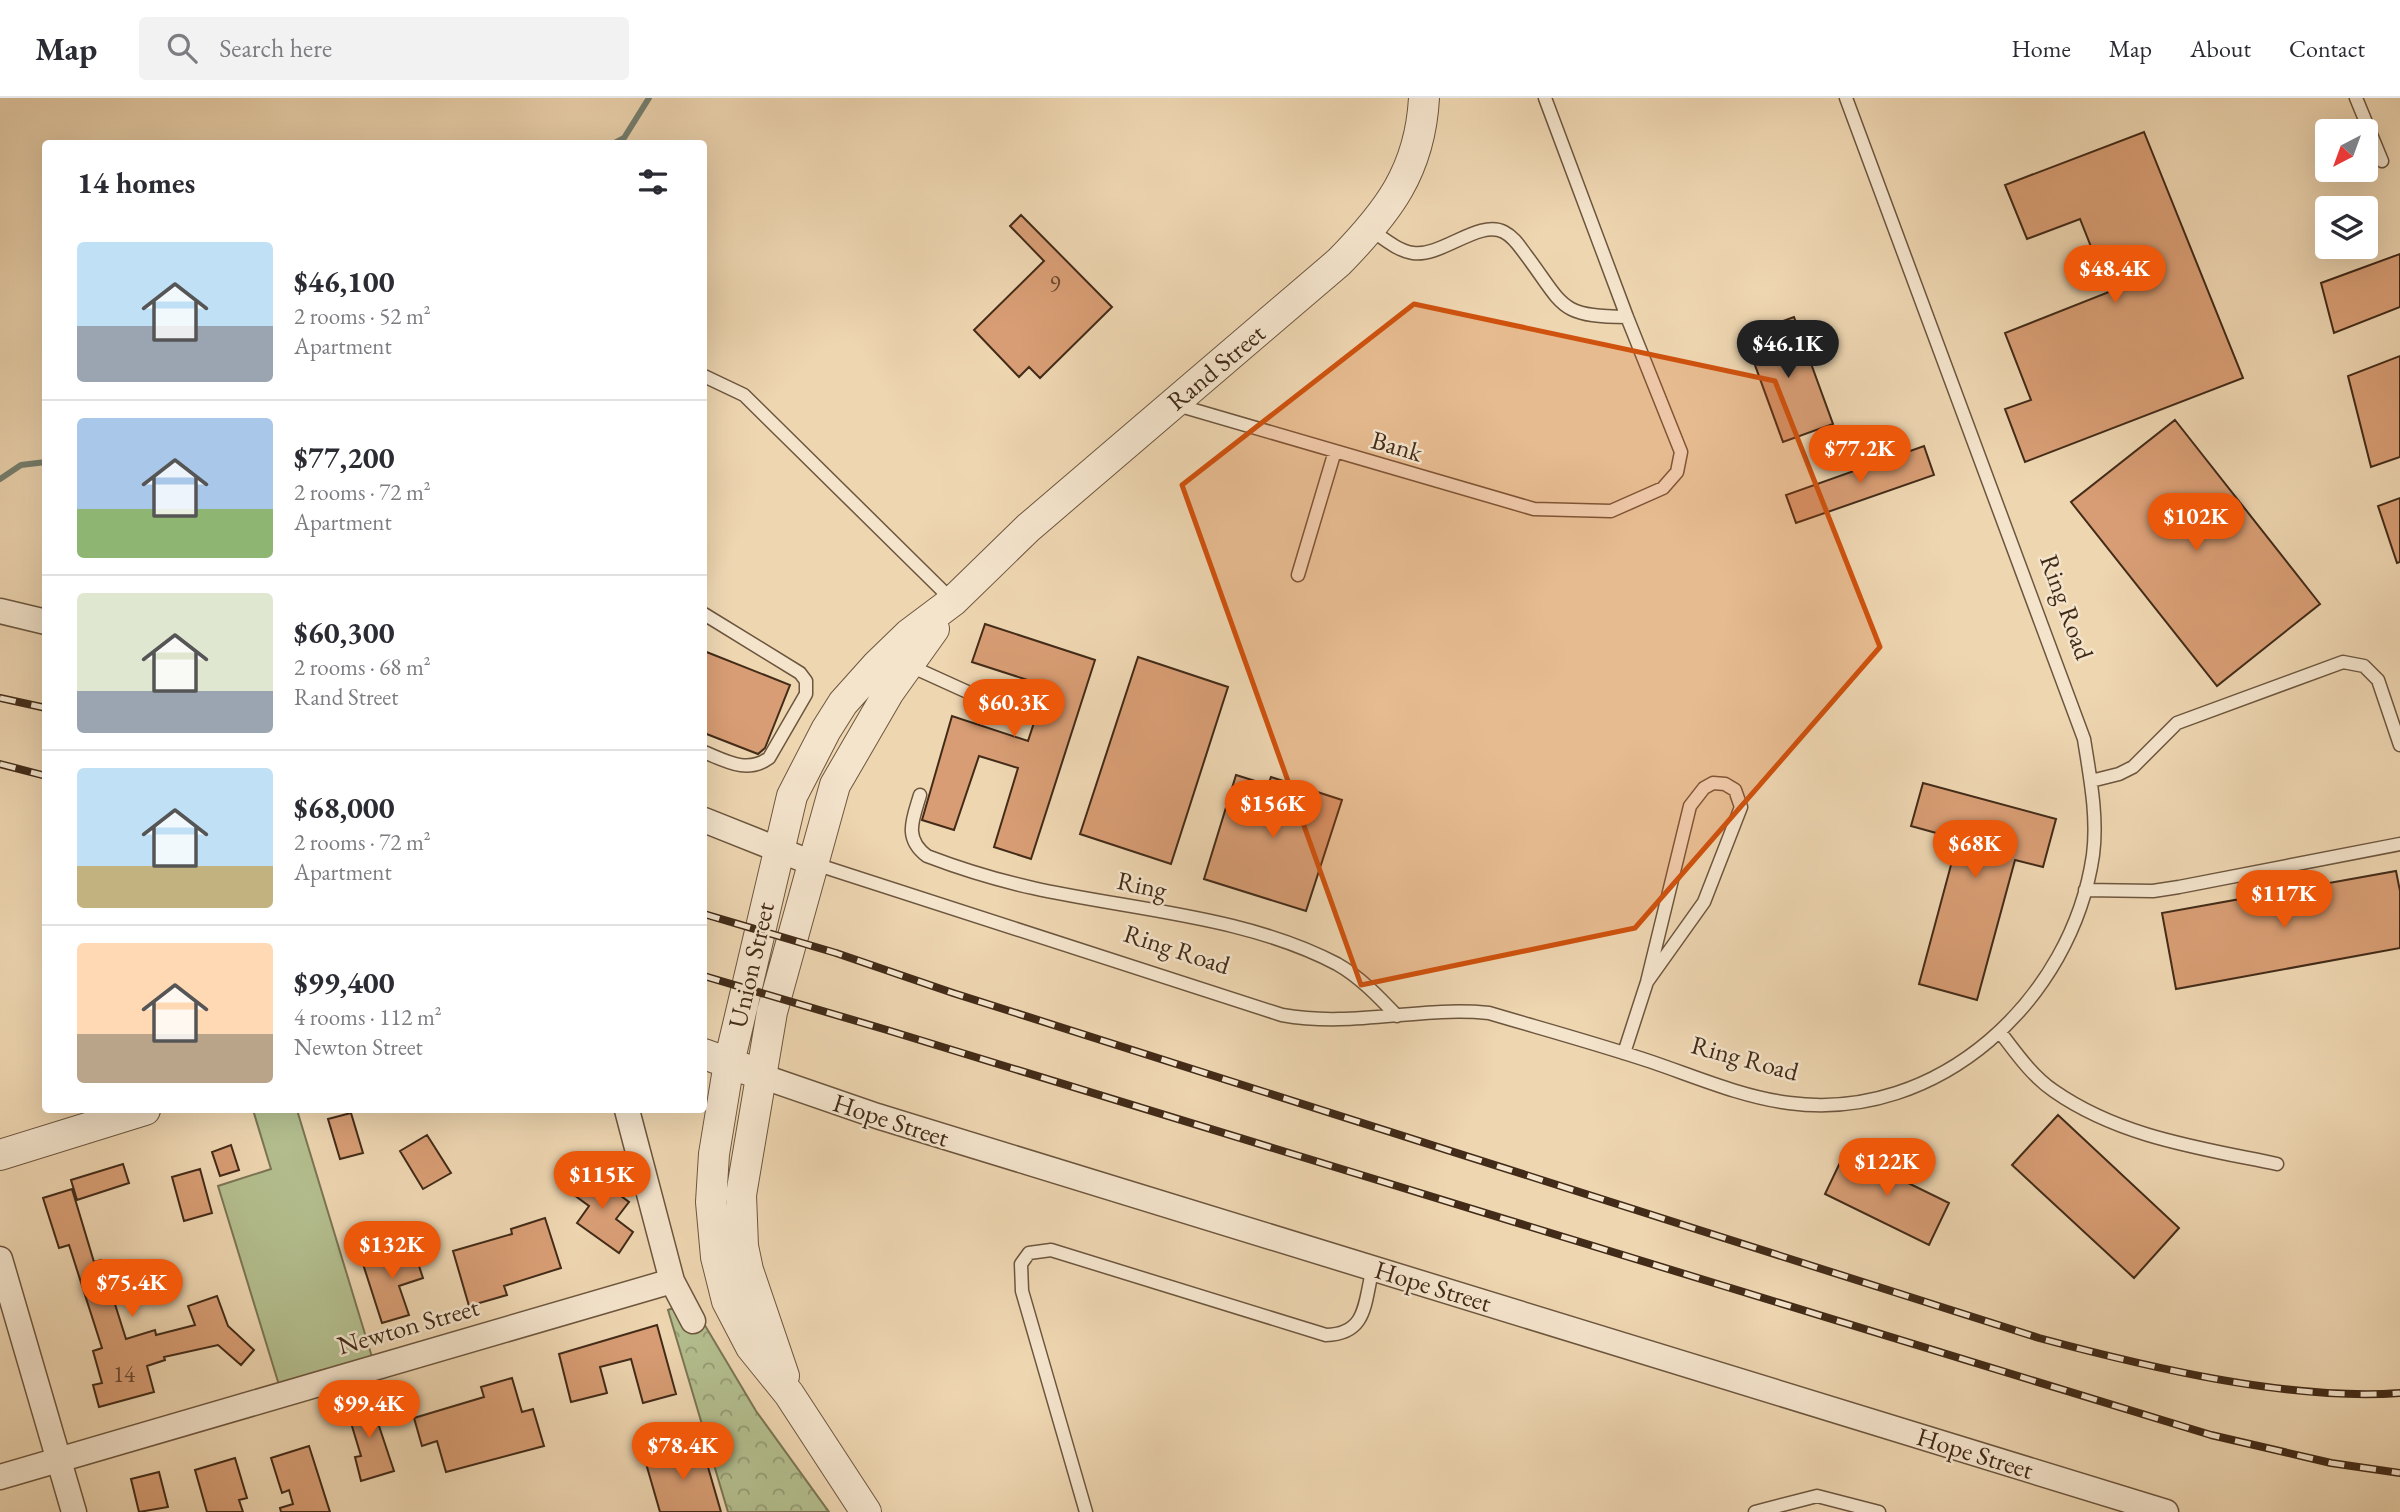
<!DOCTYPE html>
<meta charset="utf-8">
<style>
body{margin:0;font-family:"EB Garamond",serif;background:#f2f2f3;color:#2b2b33;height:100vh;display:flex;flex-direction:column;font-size:26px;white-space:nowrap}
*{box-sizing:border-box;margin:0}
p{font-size:23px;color:#7c7c81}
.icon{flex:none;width:38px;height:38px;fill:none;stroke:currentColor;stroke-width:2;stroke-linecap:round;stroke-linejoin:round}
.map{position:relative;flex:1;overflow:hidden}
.drawer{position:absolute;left:42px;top:42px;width:665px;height:973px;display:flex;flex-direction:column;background:#fff;border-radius:7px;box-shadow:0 7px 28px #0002}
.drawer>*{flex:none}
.needle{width:46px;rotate:221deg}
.buttons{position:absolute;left:2315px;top:21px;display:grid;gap:14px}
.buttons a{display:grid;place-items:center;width:63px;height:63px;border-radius:7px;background:#fff;box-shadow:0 7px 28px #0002;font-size:35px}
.price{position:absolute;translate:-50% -60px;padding:0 16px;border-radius:24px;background:#ea580c;color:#fff;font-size:23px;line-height:46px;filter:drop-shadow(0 2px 4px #0008)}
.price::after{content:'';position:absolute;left:50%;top:42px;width:21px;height:16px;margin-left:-10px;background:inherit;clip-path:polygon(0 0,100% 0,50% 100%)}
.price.current{background:#222;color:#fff}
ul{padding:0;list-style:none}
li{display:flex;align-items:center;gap:21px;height:175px;padding:0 35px}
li+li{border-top:2px solid #e1e1e2}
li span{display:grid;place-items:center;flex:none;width:196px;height:140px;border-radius:7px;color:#555}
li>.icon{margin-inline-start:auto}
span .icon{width:84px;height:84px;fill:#fffc;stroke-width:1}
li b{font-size:30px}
h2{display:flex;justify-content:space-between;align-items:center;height:84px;padding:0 35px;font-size:30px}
header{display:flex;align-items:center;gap:42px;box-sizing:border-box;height:98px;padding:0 35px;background:#fff;border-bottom:2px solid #e1e1e2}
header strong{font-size:33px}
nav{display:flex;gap:38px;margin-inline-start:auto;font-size:24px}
.search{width:490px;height:63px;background:#f2f2f3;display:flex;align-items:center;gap:18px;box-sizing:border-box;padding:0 24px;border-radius:7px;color:#7c7c81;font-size:26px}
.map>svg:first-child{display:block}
.grass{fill:#b4bf8f;stroke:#7b7554;stroke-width:2}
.park{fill:url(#park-crowns);stroke:#7b7554;stroke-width:2}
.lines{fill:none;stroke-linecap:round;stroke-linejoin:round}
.stream{stroke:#768071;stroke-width:6}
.building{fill:#d89d74;stroke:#422b18;stroke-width:2}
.service-casing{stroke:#6d563e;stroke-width:15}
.minor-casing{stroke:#6d563e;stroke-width:27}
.tertiary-casing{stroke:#6d563e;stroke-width:32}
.service{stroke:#f4e4cc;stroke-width:12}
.minor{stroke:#f4e4cc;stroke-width:24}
.tertiary{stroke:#f4e4cc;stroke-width:30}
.rail-casing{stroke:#422b18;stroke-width:8}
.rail{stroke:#f4e4cc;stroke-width:5;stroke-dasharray:16;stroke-linecap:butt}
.marked{fill:#cf520e;fill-opacity:0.2;stroke:#cf520e;stroke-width:5;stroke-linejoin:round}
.labels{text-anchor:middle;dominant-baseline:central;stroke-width:5;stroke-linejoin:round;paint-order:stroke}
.number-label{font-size:23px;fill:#68482f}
.street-label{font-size:26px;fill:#422b18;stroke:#f4e4cc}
</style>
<header>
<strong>Map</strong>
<div class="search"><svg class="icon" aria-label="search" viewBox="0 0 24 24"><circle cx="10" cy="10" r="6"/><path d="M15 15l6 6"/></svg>Search here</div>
<nav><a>Home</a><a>Map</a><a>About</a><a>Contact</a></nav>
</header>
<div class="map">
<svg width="2400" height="1414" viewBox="0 0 2400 1414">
<defs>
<pattern id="park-crowns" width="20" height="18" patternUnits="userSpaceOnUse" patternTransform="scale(1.75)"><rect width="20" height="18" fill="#b4bf8f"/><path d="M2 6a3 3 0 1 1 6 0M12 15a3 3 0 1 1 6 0" fill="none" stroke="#949b74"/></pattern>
</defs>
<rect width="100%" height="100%" fill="#eed6b1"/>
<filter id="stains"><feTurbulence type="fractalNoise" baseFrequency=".00286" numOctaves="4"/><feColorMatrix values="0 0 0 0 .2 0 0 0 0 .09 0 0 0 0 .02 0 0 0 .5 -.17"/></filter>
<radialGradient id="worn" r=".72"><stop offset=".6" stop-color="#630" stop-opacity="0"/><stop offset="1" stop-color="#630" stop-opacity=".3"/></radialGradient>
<path class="grass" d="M 253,1012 L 297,1012 L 372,1259 L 279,1287 L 218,1088 L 271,1071 Z"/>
<path class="park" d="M 691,1204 L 756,1313 L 829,1414 L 728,1414 L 668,1212 Z"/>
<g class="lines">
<path class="stream" d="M 613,46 L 624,40 L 649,0
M 0,381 L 21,367 L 46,364"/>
</g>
<path class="building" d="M 2144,34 L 2243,280 L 2025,364 L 2005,311 L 2031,302 L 2005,235 L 2109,194 L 2080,121 L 2027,141 L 2005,87 Z
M 1021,117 L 1112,209 L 1040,280 L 1029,269 L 1019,279 L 974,232 L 1044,163 L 1010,128 Z
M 2400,156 L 2400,209 L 2334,235 L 2321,185 Z
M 1794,219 L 1833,326 L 1783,344 L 1744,237 Z
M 2400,258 L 2400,359 L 2371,369 L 2348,278 Z
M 2175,322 L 2320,506 L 2217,588 L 2071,404 Z
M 1924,348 L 1934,377 L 1796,425 L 1786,397 Z
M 2400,400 L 2400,464 L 2397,465 L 2378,408 Z
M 985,526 L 1095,562 L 1031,761 L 994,749 L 1018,670 L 979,658 L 954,732 L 922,722 L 952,618 L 1028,643 L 1046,588 L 972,564 Z
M 704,553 L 790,587 L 765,650 L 758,656 L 704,635 Z
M 1138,559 L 1228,589 L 1171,766 L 1080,736 Z
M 1236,677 L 1268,687 L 1271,679 L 1342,702 L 1306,813 L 1204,781 Z
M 1923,685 L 2056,721 L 2043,769 L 2015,762 L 1977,902 L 1919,886 L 1958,741 L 1911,728 Z
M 2396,773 L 2400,793 L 2400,850 L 2176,891 L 2162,815 Z
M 351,1015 L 363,1055 L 340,1061 L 328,1021 Z
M 2058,1017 L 2179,1130 L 2134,1180 L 2012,1067 Z
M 427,1037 L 451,1075 L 423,1091 L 400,1053 Z
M 231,1047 L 239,1072 L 220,1078 L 212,1054 Z
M 1845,1054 L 1949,1105 L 1929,1147 L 1825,1096 Z
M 123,1066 L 129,1085 L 77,1102 L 71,1082 Z
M 200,1071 L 212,1115 L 184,1123 L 172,1079 Z
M 586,1072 L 629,1104 L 616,1121 L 633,1134 L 619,1155 L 577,1125 L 589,1108 L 570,1094 Z
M 72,1091 L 94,1164 L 101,1162 L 126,1241 L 155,1232 L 156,1237 L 195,1227 L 188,1208 L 217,1198 L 228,1228 L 254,1252 L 241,1267 L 218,1247 L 164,1259 L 165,1262 L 147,1268 L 154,1294 L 99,1309 L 93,1287 L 102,1285 L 93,1253 L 102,1250 L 69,1147 L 59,1150 L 43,1100 Z
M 545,1120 L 561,1170 L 504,1188 L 507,1197 L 469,1208 L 453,1153 L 512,1136 L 511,1131 Z
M 412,1147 L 423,1180 L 399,1188 L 409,1217 L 382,1225 L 362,1163 Z
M 657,1227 L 676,1296 L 643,1305 L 631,1261 L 600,1269 L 607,1295 L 571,1304 L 559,1256 Z
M 512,1280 L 522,1314 L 533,1311 L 544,1348 L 446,1374 L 437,1343 L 422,1348 L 414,1320 L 484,1299 L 481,1289 Z
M 369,1298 L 394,1373 L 361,1383 L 355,1359 L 361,1358 L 345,1305 Z
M 701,1345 L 721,1414 L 660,1414 L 645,1362 Z
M 309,1348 L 330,1414 L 281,1414 L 280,1410 L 293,1406 L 289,1392 L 282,1395 L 271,1360 Z
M 235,1360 L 247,1400 L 239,1402 L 243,1414 L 207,1414 L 195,1372 Z
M 159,1374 L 168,1409 L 139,1414 L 131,1381 Z"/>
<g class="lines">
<g class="service-casing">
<path id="service" d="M 2356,0 L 2382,63
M 1371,132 C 1383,140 1398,153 1413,155 C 1442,159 1479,121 1504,134 C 1514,139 1520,149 1526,157 C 1565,209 1558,218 1627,219
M 704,278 L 744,297 L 953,503
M 1177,307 L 1534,411 L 1611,413 L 1663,390 L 1677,374 L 1681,354 L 1627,219 L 1545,0
M 1298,477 L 1335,353
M 704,516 L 800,575 L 806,583 L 806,596 L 769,660 C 747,676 726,663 704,654
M 908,567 L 1016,616
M 2091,683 L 2119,676 L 2133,669 L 2177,625 L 2343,564 L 2364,568 L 2378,582 L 2400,647
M 920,697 C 913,721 903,740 927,758 C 961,771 997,782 1033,790 C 1132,812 1246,818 1337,866 C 1360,879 1379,899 1397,918
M 812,765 L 1282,917 C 1354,930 1418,908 1489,915 C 1543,931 1598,946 1652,964 C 1696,979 1742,999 1789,1005 C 1939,1025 2072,901 2093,757 C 2098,719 2090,679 2084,641 L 1846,0
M 2085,792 L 2153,793 L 2179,789 L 2400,746
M 2000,934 C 2016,955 2032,978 2054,993 C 2120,1039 2200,1050 2277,1066
M 1624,955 L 1647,884 L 1690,708 L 1704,690 L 1713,685 L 1725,686 L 1735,692 L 1741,709 L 1704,804 L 1647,884
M 1086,1414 L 1022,1193 L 1021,1166 L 1029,1155 L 1051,1152 L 1326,1237 C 1368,1236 1364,1204 1373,1170
M 1755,1414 L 1817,1398 L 1879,1414"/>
</g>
<g class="minor-casing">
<path id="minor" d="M 0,513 L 46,524
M 704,722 L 812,765
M 761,978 L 877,1018 L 2166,1414
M 627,1012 L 672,1183 L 693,1223
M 0,1161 L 74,1414
M 0,1379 L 672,1183"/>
</g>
<g class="tertiary-casing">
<path id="tertiary" d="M 704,956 L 748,972
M 0,1057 L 145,1012
M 784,1278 L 748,1172 L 743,1148 L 741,1097 L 772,914 L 835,687 L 889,594 L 934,531
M 866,1414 L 789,1296 L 751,1249 L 727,1203 L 716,1159 L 711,1104 L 714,1056 L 729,965 L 792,698 L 826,632 L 843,605 L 877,567 L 909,536 L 953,503 L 1028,430 L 1339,164 C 1388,114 1420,73 1424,0"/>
</g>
<use href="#service" class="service"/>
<use href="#minor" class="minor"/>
<use href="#tertiary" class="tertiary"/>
<g class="rail-casing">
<path id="rail" d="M 0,600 L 46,610
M 0,666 L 46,678
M 704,816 L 836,855 L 953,895 L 2039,1240 C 2147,1269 2289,1303 2400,1295
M 704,878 L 887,932 L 2211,1337 L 2331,1365 L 2400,1375"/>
</g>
<use href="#rail" class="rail"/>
</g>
<path class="marked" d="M 1414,206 L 1775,283 L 1880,549 L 1635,830 L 1361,887 L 1182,387 Z"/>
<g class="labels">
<g class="number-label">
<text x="1055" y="186">9</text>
<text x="124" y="1276">14</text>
</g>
<g class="street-label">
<text transform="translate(1216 269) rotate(-40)">Rand Street</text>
<text transform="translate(1397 348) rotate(16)">Bank</text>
<text transform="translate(2067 509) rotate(70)">Ring Road</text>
<text transform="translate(1142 787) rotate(12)">Ring</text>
<text transform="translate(1177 851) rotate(18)">Ring Road</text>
<text transform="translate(751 867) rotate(-77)">Union Street</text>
<text transform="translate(1745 960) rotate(15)">Ring Road</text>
<text transform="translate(891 1022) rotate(18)">Hope Street</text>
<text transform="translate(1433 1188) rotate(17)">Hope Street</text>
<text transform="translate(408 1228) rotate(-16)">Newton Street</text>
<text transform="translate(1975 1355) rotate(17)">Hope Street</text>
</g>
</g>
<rect width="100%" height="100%" filter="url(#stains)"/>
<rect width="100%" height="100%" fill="url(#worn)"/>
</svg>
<div class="buttons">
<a><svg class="needle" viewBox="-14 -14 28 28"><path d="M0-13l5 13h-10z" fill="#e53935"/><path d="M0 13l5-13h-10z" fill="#7c7c81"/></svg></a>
<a><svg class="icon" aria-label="layers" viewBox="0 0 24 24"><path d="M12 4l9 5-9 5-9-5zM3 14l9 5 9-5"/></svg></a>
</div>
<b class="price" style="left:2115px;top:207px">$48.4K</b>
<b class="price current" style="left:1788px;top:282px">$46.1K</b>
<b class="price" style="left:1860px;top:387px">$77.2K</b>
<b class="price" style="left:2196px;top:455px">$102K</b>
<b class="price" style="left:1014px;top:641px">$60.3K</b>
<b class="price" style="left:1273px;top:742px">$156K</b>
<b class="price" style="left:1975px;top:782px">$68K</b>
<b class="price" style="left:2284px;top:832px">$117K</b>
<b class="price" style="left:1887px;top:1100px">$122K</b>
<b class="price" style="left:602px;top:1113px">$115K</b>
<b class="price" style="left:392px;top:1183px">$132K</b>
<b class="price" style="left:132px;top:1221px">$75.4K</b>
<b class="price" style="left:369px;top:1342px">$99.4K</b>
<b class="price" style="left:683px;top:1384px">$78.4K</b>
<section class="drawer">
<h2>14 homes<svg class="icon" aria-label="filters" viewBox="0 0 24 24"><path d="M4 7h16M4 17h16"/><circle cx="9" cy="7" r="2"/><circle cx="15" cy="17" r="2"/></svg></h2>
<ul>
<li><span style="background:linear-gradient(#bfe0f5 60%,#9aa5b1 0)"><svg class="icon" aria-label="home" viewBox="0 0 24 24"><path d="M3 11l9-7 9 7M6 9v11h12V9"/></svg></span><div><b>$46,100</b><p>2 rooms · 52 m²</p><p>Apartment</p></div></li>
<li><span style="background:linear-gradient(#a9c7e8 65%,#8fb573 0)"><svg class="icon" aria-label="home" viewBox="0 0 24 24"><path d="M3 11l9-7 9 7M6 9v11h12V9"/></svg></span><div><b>$77,200</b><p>2 rooms · 72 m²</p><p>Apartment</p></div></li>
<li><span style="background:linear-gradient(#dfe7d0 70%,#9aa5b1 0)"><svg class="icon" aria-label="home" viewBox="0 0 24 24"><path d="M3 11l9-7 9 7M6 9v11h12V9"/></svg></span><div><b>$60,300</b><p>2 rooms · 68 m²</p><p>Rand Street</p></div></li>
<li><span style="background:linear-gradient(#bfe0f5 70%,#c2b280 0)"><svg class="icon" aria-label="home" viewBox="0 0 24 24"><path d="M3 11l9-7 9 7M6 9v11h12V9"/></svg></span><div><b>$68,000</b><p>2 rooms · 72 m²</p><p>Apartment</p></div></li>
<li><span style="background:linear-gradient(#ffd9b3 65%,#b9a48a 0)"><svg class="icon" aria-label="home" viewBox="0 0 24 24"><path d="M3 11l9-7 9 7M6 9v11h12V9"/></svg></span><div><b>$99,400</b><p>4 rooms · 112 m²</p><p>Newton Street</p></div></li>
</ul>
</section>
</div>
